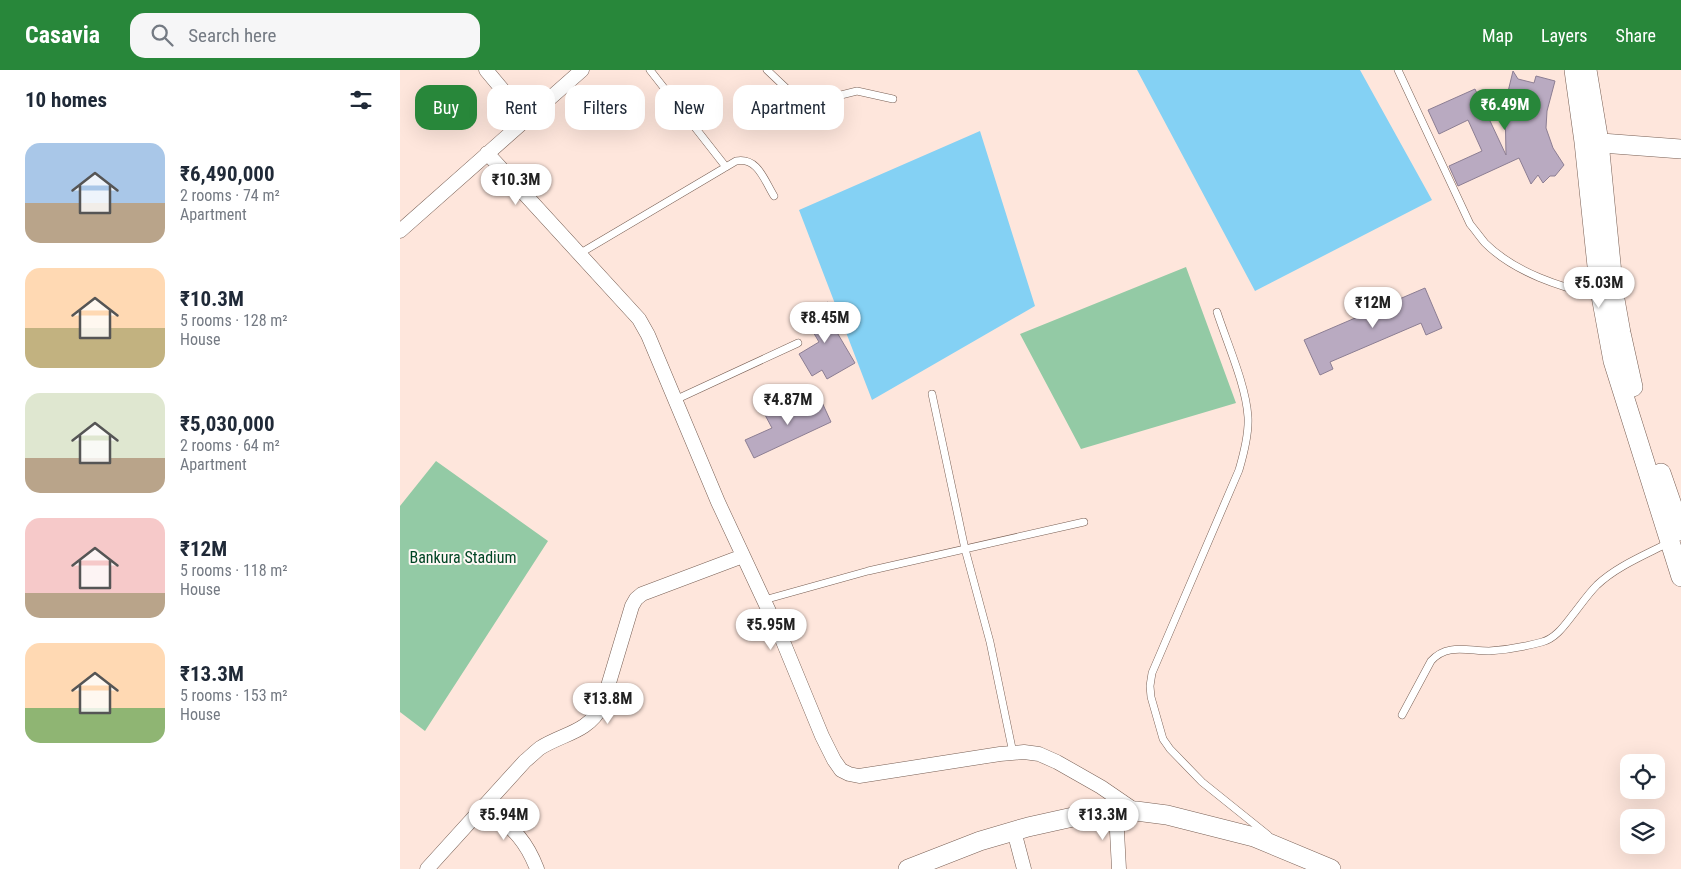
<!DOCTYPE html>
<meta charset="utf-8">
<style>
body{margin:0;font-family:"Roboto Condensed",sans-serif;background:#f6f6f7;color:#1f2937;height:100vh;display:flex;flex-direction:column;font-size:19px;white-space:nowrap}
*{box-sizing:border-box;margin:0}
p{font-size:16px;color:#747a83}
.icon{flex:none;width:28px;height:28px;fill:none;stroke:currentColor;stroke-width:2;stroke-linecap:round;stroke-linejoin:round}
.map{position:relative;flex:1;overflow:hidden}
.sheet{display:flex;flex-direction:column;background:#fff;width:400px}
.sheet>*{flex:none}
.banner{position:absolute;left:15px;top:15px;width:475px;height:45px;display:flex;gap:10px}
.fabs{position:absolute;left:1220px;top:684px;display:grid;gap:10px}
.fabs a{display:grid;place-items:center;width:45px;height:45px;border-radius:10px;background:#fff;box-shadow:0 5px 20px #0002;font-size:25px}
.price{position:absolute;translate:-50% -42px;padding:0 11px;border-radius:18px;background:#fff;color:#222;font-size:16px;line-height:32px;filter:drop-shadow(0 1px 2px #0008)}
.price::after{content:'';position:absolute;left:50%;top:30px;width:15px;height:11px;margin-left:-8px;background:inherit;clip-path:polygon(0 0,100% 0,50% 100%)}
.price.selected{background:#28873a;color:#fff}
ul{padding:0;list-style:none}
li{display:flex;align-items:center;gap:15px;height:125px;padding:0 25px}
li span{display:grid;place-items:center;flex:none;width:140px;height:100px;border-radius:15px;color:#555}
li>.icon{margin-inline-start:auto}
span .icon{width:60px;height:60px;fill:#fffc;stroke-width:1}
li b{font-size:21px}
h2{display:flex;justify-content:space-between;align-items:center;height:60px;padding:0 25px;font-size:21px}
.chip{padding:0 18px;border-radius:15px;background:#fff;box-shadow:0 5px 20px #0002;font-size:18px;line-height:45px}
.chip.selected{background:#28873a;color:#fff}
header{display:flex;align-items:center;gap:30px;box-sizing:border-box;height:70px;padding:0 25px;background:#28873a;color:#fff}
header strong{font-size:24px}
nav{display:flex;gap:28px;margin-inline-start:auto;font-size:18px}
.search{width:350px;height:45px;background:#f6f6f7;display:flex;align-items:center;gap:12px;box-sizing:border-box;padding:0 18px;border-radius:15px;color:#747a83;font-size:19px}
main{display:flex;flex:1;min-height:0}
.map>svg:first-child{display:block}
.green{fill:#93caa5}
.water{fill:#84d1f4}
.building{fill:#b9aac1;stroke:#8c7e93}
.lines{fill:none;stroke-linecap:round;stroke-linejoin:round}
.lane-casing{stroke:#785f54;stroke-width:8}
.street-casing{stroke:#785f54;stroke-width:15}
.secondary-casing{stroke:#785f54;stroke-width:20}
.lane{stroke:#fff;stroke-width:7}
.street{stroke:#fff;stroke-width:14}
.secondary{stroke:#fff;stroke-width:19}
.labels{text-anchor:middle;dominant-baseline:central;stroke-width:4;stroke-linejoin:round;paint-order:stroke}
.park-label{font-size:16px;fill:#004524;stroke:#fef8f5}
</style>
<header>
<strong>Casavia</strong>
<div class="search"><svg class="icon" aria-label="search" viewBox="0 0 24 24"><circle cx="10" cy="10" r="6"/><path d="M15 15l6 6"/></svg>Search here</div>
<nav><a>Map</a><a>Layers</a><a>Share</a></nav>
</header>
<main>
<section class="sheet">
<h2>10 homes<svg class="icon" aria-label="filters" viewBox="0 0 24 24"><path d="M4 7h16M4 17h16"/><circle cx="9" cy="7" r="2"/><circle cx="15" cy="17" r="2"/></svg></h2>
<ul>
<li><span style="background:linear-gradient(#a9c7e8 60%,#b9a48a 0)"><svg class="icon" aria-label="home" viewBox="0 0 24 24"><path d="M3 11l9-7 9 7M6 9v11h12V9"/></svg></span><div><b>₹6,490,000</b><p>2 rooms · 74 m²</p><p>Apartment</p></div></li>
<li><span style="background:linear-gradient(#ffd9b3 60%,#c2b280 0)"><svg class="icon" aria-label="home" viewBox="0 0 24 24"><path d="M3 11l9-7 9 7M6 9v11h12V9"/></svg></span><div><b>₹10.3M</b><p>5 rooms · 128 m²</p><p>House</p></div></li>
<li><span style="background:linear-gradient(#dfe7d0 65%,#b9a48a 0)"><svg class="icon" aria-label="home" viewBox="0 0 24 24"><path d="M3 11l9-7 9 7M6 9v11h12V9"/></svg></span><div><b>₹5,030,000</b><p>2 rooms · 64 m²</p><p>Apartment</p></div></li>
<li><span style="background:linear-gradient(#f6c9c9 75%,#b9a48a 0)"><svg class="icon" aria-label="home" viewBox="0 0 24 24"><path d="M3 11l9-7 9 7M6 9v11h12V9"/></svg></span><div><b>₹12M</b><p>5 rooms · 118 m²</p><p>House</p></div></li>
<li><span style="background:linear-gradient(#ffd9b3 65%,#8fb573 0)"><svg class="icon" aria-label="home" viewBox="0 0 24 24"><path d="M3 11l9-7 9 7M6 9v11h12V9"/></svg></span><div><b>₹13.3M</b><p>5 rooms · 153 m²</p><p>House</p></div></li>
</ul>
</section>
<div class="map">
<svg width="1281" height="799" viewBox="0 0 1281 799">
<rect width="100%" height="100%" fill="#fee6dc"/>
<path class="green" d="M 786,197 L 836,333 L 681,379 L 620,264 Z
M 36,391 L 148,471 L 25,661 L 0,642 L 0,436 Z"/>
<path class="water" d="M 737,0 L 960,0 L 1032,130 L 855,221 Z
M 580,61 L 635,236 L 472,330 L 399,140 Z"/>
<path class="building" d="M 1113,1 L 1118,9 L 1134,13 L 1136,6 L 1155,11 L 1147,41 L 1146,58 L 1153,78 L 1164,95 L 1155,106 L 1150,106 L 1143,113 L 1138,105 L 1131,114 L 1119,88 L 1058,116 L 1049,96 L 1082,81 L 1068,50 L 1039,64 L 1028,40 L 1075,19 L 1106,85 L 1105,34 Z
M 1025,218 L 1042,258 L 1026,265 L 1021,253 L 930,292 L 933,299 L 920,305 L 904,270 Z
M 428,232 L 439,250 L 432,254 L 455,293 L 427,309 L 422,300 L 412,306 L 399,284 L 419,272 L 402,243 L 412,237 L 414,240 Z
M 420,328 L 431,352 L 354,388 L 345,370 L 372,358 L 364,343 L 388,331 L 393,341 Z"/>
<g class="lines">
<g class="lane-casing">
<path id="lane" d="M 250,0 L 326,97
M 367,0 L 386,18 L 410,31 L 421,30 L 457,21 L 493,29
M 998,0 L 1070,154 C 1075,160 1080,167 1085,173 C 1115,203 1161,217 1201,227
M 179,184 L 336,91 C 358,87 364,110 374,126
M 817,242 C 827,273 846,315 848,347 C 849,364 844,383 839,400 L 752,603 L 750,616 L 751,627 L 763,669 L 770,679 L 802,712 L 868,765
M 532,324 L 565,479 L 590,572 L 613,683
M 275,330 L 398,273
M 364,530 L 468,501 L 684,452
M 1002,645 L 1031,591 C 1047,573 1068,581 1089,581 C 1104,580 1127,576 1142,572 C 1157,568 1166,553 1175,542 C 1182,533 1189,523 1197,515 C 1217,496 1245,485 1270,472"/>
</g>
<g class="street-casing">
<path id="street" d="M 86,0 L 126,48
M 87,83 L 239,249 L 248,265 L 318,432 L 382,569 L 422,666 L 434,690 L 441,700 L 449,704 L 459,706 L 600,684 L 624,682 L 639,684 L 657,692 L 701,717 L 736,741
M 0,161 L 182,0
M 85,735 C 110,757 125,767 137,799
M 716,742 L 719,799
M 614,761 L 624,799
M 27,799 L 125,691 C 130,687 135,682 140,678 C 164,663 187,663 202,636 L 232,536 L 236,529 L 242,524 L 343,486"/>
</g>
<g class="secondary-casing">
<path id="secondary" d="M 1174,0 L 1184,72 L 1199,215 L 1213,291 L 1281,507
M 1187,0 L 1199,72 L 1214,224 L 1221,263 L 1233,317
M 1188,72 L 1281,79
M 1261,403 L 1281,461
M 508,799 L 580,771 L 628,757 L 691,743 L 736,741 L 767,745 L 854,767 L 931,799"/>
</g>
<use href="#lane" class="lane"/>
<use href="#street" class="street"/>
<use href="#secondary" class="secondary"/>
</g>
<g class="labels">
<g class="park-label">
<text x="63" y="487">Bankura Stadium</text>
</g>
</g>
</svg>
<div class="fabs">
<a><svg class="icon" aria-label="locate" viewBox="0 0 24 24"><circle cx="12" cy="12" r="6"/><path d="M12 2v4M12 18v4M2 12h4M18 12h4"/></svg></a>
<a><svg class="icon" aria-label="layers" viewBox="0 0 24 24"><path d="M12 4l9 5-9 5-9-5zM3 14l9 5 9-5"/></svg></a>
</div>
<b class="price selected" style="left:1105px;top:61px">₹6.49M</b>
<b class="price" style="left:116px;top:136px">₹10.3M</b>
<b class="price" style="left:1199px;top:239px">₹5.03M</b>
<b class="price" style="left:973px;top:259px">₹12M</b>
<b class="price" style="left:425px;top:274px">₹8.45M</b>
<b class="price" style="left:388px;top:356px">₹4.87M</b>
<b class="price" style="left:371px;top:581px">₹5.95M</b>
<b class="price" style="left:208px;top:655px">₹13.8M</b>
<b class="price" style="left:104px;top:771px">₹5.94M</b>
<b class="price" style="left:703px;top:771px">₹13.3M</b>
<div class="banner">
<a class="chip selected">Buy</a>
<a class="chip">Rent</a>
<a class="chip">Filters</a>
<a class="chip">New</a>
<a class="chip">Apartment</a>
</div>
</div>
</main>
